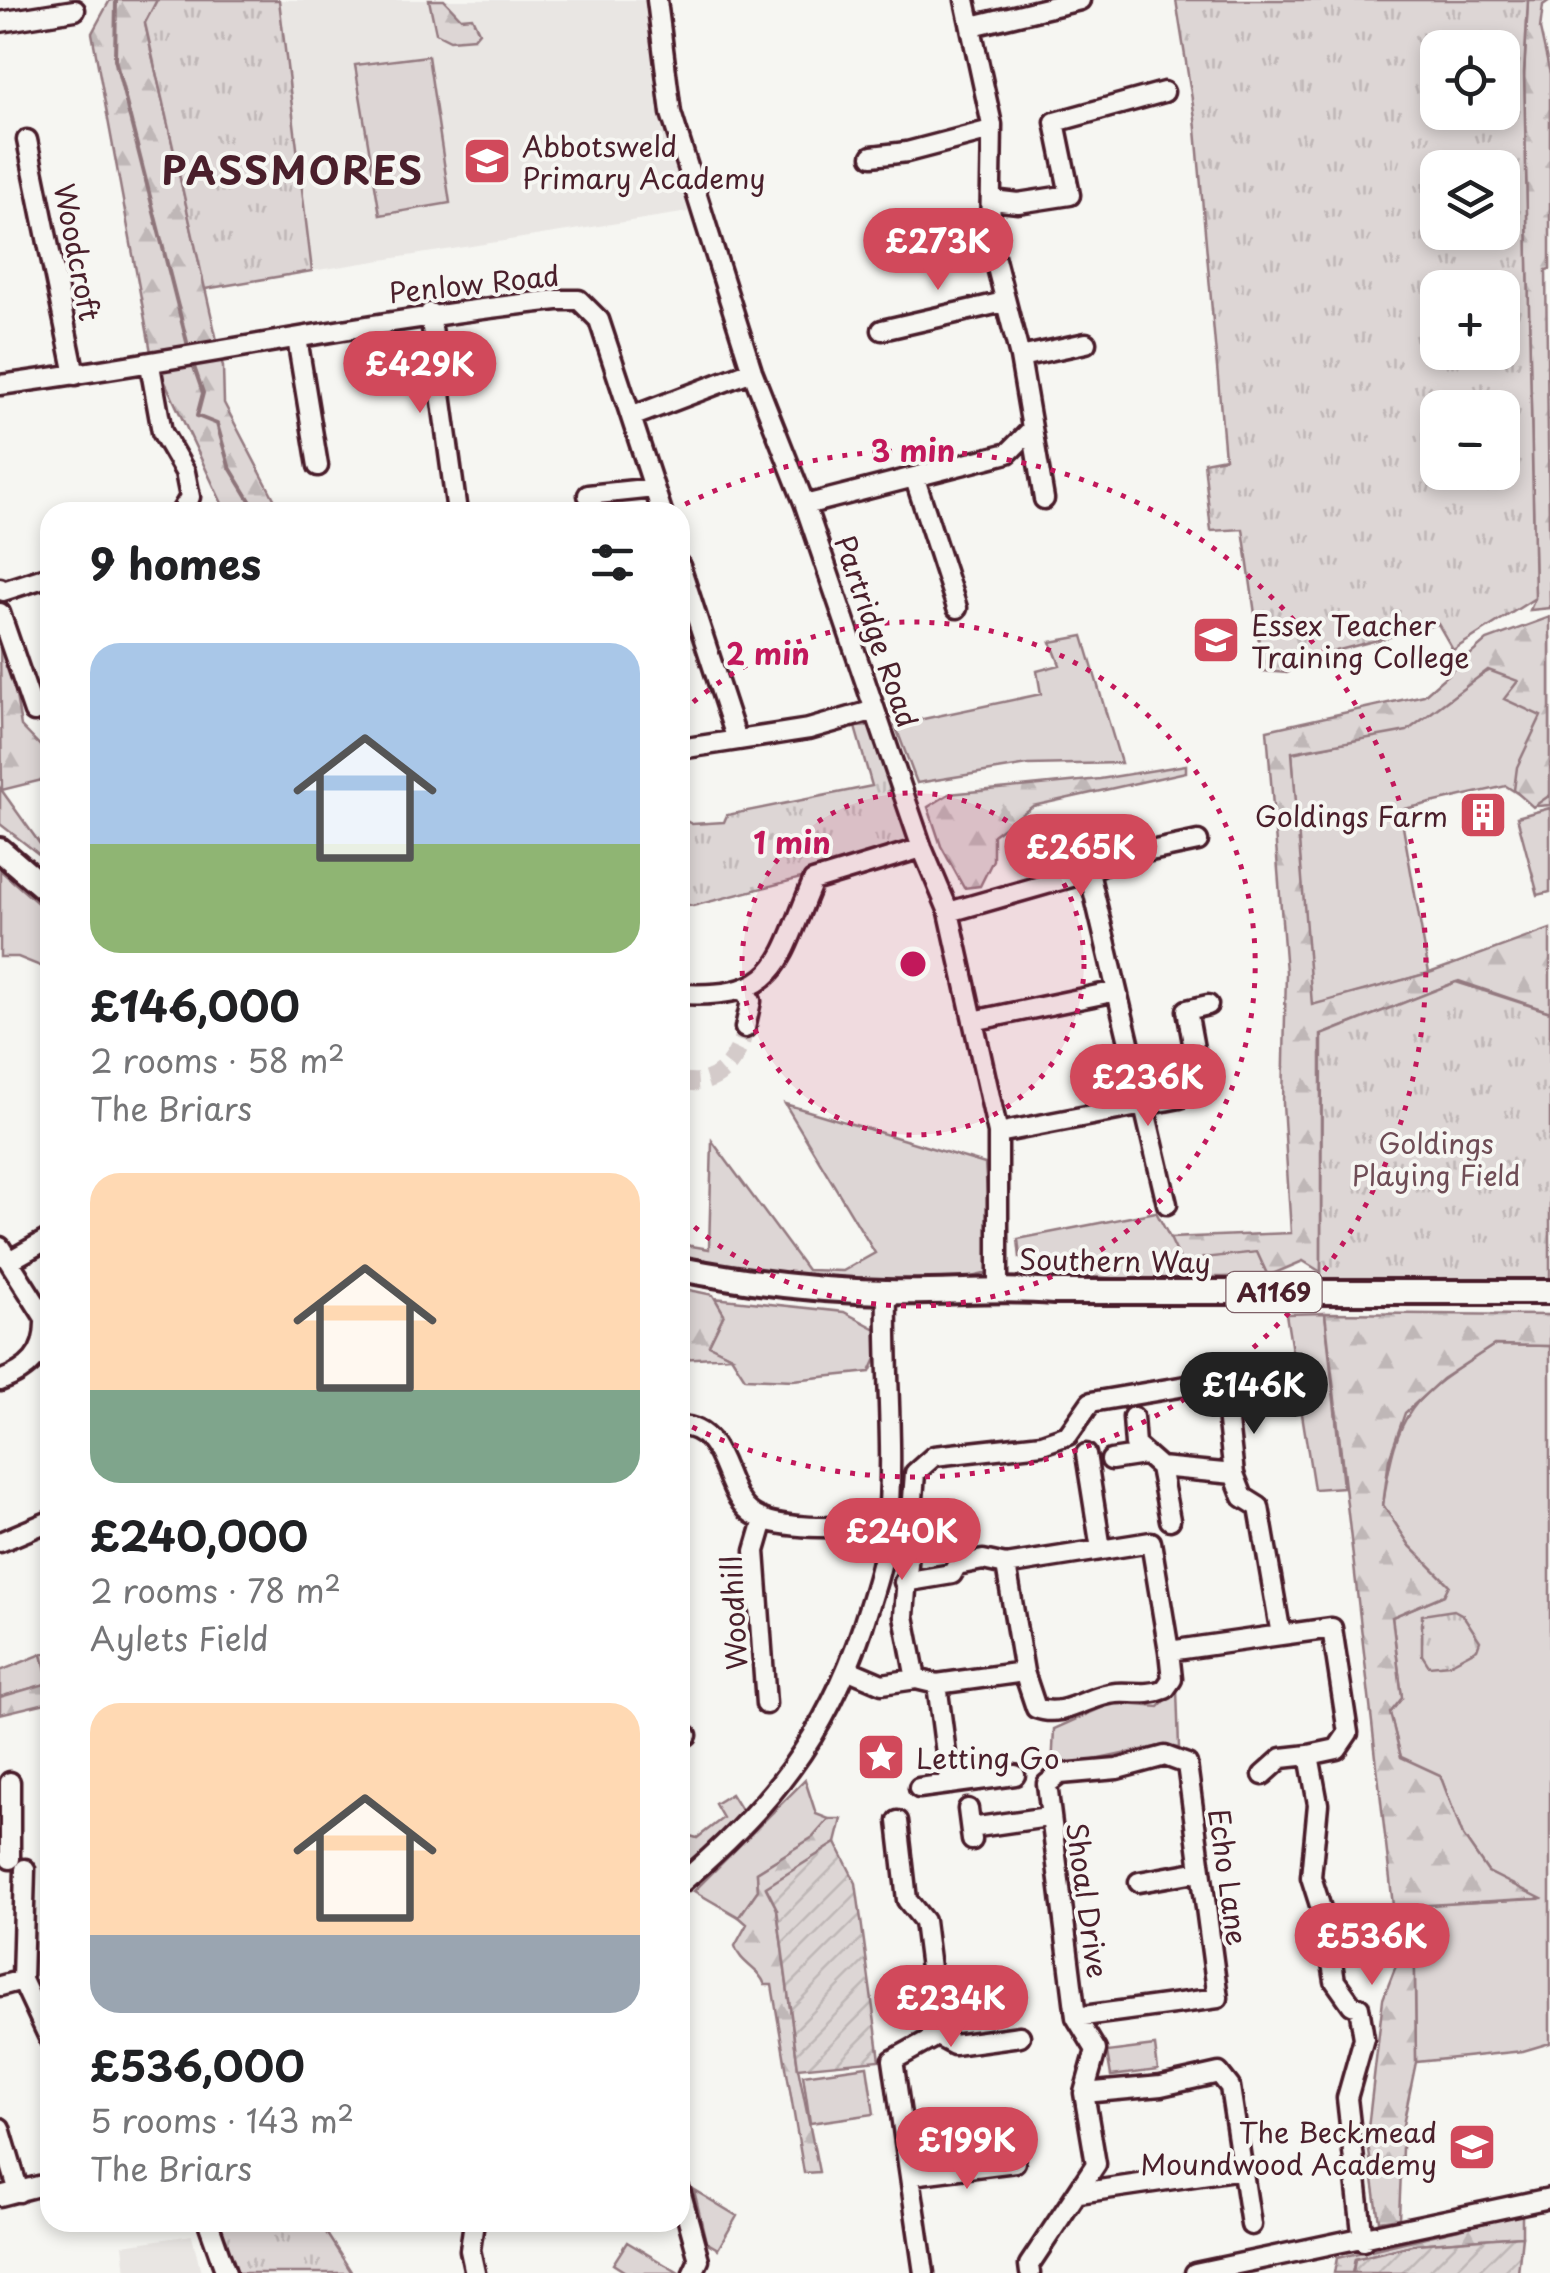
<!DOCTYPE html>
<meta charset="utf-8">
<style>
body{margin:0;font-family:"Playpen Sans",sans-serif;background:#f2f2f2;color:#202124;height:100vh;display:flex;flex-direction:column;font-size:38px;white-space:nowrap}
*{box-sizing:border-box;margin:0}
p{font-size:32px;color:#757577}
.icon{flex:none;width:55px;height:55px;fill:none;stroke:currentColor;stroke-width:2;stroke-linecap:round;stroke-linejoin:round}
.map{position:relative;flex:1;overflow:hidden}
.panel{position:absolute;left:40px;top:502px;width:650px;height:1730px;display:flex;flex-direction:column;background:#fff;border-radius:30px;box-shadow:0 5px 15px #0003}
.panel>*{flex:none}
.buttons{position:absolute;left:1420px;top:30px;display:grid;gap:20px}
.buttons a{display:grid;place-items:center;width:100px;height:100px;border-radius:20px;background:#fff;box-shadow:0 5px 15px #0003;font-size:50px}
.price{position:absolute;translate:-50% -85px;padding:0 22px;border-radius:35px;background:#d1495b;color:#fff;font-size:32px;line-height:65px;filter:drop-shadow(0 2px 5px #0008)}
.price::after{content:'';position:absolute;left:50%;top:60px;width:30px;height:22px;margin-left:-15px;background:inherit;clip-path:polygon(0 0,100% 0,50% 100%)}
.price.selected{background:#222;color:#fff}
ul{padding:0;list-style:none}
li{display:grid;align-content:center;gap:20px;height:530px;padding:0 50px}
li span{display:grid;place-items:center;height:310px;border-radius:30px;color:#555}
li>.icon{margin-inline-start:auto}
span .icon{width:180px;height:180px;fill:#fffc;stroke-width:1}
li b{font-size:42px}
h2{display:flex;justify-content:space-between;align-items:center;height:120px;padding:0 50px;font-size:42px}
.map>svg:first-child{display:block}
.built{fill:#e9e6e3}
.grass{fill:#ddd6d5;stroke:#947a80;stroke-width:2.5}
.forest{fill:url(#forest-firs);stroke:#947a80;stroke-width:2.5}
.park{fill:url(#park-tufts);stroke:#947a80;stroke-width:2.5;fill-rule:evenodd}
.garden{fill:url(#garden-furrows);stroke:#947a80;stroke-width:2.5}
.lines{fill:none;stroke-linecap:round;stroke-linejoin:round}
.stream{stroke:#8e747a;stroke-width:4}
.minor-tunnel{stroke:#d4cbca;stroke-width:18;stroke-dasharray:18 9;stroke-linecap:butt}
.minor-casing{stroke:#4a1f2b;stroke-width:25}
.major-casing{stroke:#4a1f2b;stroke-width:30}
.minor{stroke:#f6f6f2;stroke-width:18}
.major{stroke:#f6f6f2;stroke-width:22}
.ring{fill:none;stroke:#c2185b;stroke-width:5;stroke-dasharray:5 10}
.labels{text-anchor:middle;dominant-baseline:central;stroke-width:8;stroke-linejoin:round;paint-order:stroke}
.shield{fill:#f6f6f2;stroke:#7e6067;stroke-width:2.5}
.shield-label{font-size:25px;font-weight:bold;fill:#4a1f2b}
.poi-label{font-size:28px;fill:#4a1f2b;stroke:#f6f6f2;text-anchor:start}
.street-label{font-size:28px;fill:#4a1f2b;stroke:#f6f6f2}
.park-label{font-size:28px;fill:#6f4d56;stroke:#f6f6f2}
.district-label{font-size:38px;font-weight:bold;letter-spacing:2.5px;fill:#4a1f2b;stroke:#f6f6f2}
.centre{fill:#c2185b;stroke:#f6f6f2;stroke-width:5}
.ring-label{font-size:30px;text-anchor:middle;font-weight:bold;fill:#c2185b;stroke:#f6f6f2;stroke-width:8;stroke-linejoin:round;paint-order:stroke}
</style>
<div class="map">
<svg width="1550" height="2273" viewBox="0 0 1550 2273">
<defs>
<pattern id="forest-firs" width="22" height="20" patternUnits="userSpaceOnUse" patternTransform="scale(2.5)"><rect width="22" height="20" fill="#ddd6d5"/><path d="M5 1l3.5 6h-7zM16 11l3.5 6h-7z" fill="#bfb7b7"/></pattern>
<pattern id="park-tufts" width="24" height="20" patternUnits="userSpaceOnUse" patternTransform="scale(2.5)"><rect width="24" height="20" fill="#ddd6d5"/><path d="M3 7l-1-3M5 7V3M7 7l1-3M15 17l-1-3M17 17v-4M19 17l1-3" fill="none" stroke="#bfb7b7"/></pattern>
<pattern id="garden-furrows" width="10" height="10" patternUnits="userSpaceOnUse" patternTransform="scale(2.5)"><rect width="10" height="10" fill="#ddd6d5"/><path d="M-1 1l2-2M0 10L10 0M9 11l2-2" fill="none" stroke="#bfb7b7"/></pattern>
</defs>
<rect width="100%" height="100%" fill="#f6f6f2"/>
<filter id="ink" filterUnits="userSpaceOnUse"><feTurbulence type="fractalNoise" baseFrequency=".01" numOctaves="2"/><feDisplacementMap in="SourceGraphic" scale="20" xChannelSelector="R" yChannelSelector="G"/><feConvolveMatrix kernelMatrix="1 2 1 2 8 2 1 2 1" color-interpolation-filters="sRGB"/></filter>
<g filter="url(#ink)">
<path class="built" d="M 279,0 L 647,0 L 663,111 L 688,212 L 312,271 Z
M 192,2235 L 201,2273 L 126,2273 L 123,2245 Z"/>
<path class="grass" d="M 428,56 L 450,203 L 380,215 L 355,65 Z
M 1083,636 L 1121,763 L 1028,765 L 917,783 L 895,725 L 1041,694 L 1037,671 L 1060,665 L 1051,642 Z
M 1550,638 L 1550,805 L 1537,806 L 1506,786 L 1400,810 L 1429,973 L 1311,1006 L 1292,753 L 1403,730 L 1476,678 Z
M 0,788 L 50,858 L 50,863 L 0,824 Z
M 1550,808 L 1550,892 L 1538,895 L 1517,817 Z
M 0,870 L 50,914 L 50,970 L 18,957 L 0,957 Z
M 785,1104 L 985,1164 L 993,1272 L 906,1292 L 680,1258 L 680,1244 L 709,1249 L 712,1141 L 807,1270 L 843,1271 L 875,1253 Z
M 1156,1212 L 1170,1238 L 1207,1267 L 1202,1258 L 1257,1251 L 1268,1276 C 1206,1275 1068,1290 1020,1258 L 1018,1239 Z
M 714,1298 L 844,1312 L 876,1329 L 878,1354 L 870,1372 L 793,1380 L 745,1378 L 731,1356 L 708,1345 L 724,1314 Z
M 1325,1313 L 1343,1487 L 1314,1489 L 1286,1314 Z
M 1494,1345 L 1550,1346 L 1550,2043 L 1523,2051 L 1416,2062 L 1414,1905 L 1537,1899 L 1488,1872 L 1463,1836 L 1440,1776 L 1401,1758 L 1390,1713 L 1402,1698 L 1392,1617 L 1444,1595 L 1447,1583 L 1410,1546 L 1383,1505 C 1397,1406 1412,1398 1494,1345 Z
M 42,1654 L 50,1683 L 0,1697 L 0,1671 Z
M 1177,1689 L 1179,1748 L 1160,1746 L 1052,1769 L 1054,1729 L 1112,1703 L 1159,1707 Z
M 805,1780 L 816,1814 L 829,1819 L 814,1837 L 757,1872 L 758,1890 L 739,1917 L 694,1891 Z
M 731,1794 L 744,1815 L 680,1869 L 680,1833 L 697,1838 L 723,1818 L 715,1804 Z
M 1155,2046 L 1158,2070 L 1111,2076 L 1107,2052 Z
M 867,2066 L 874,2114 L 810,2123 L 803,2075 Z
M 694,2190 L 737,2216 L 718,2249 L 706,2242 Z
M 627,2242 L 679,2273 L 627,2273 L 613,2264 Z"/>
<path class="forest" d="M 110,0 L 157,0 L 145,24 L 223,367 L 224,403 L 281,512 L 226,512 L 151,352 L 92,33 Z
M 429,0 L 444,0 L 461,18 L 472,17 L 479,32 L 474,38 L 450,40 L 436,33 Z
M 1528,0 L 1550,0 L 1543,5 L 1540,29 L 1550,74 L 1550,269 L 1546,270 L 1550,608 L 1530,610 L 1535,598 L 1524,77 Z
M 1550,617 L 1550,795 L 1533,807 L 1514,790 L 1517,767 L 1541,716 L 1504,699 L 1518,681 L 1488,670 L 1407,731 L 1292,752 L 1312,1005 L 1432,972 L 1550,929 L 1550,1012 L 1459,981 L 1321,1035 L 1321,1272 L 1303,1261 L 1268,1276 L 1257,1252 L 1203,1258 L 1207,1268 L 1186,1272 L 1170,1238 L 1291,1233 L 1283,1103 L 1286,972 L 1267,730 L 1424,695 L 1487,640 Z
M 0,643 L 9,653 L 21,726 L 50,756 L 50,778 L 2,790 Z
M 1186,765 L 1186,772 L 1033,806 L 993,835 L 993,860 L 980,886 L 964,888 L 941,846 L 928,807 L 949,794 L 1100,779 Z
M 680,1288 L 713,1295 L 724,1314 L 709,1345 L 731,1356 L 680,1359 Z
M 1325,1313 L 1550,1315 L 1550,1346 L 1494,1345 L 1442,1379 L 1405,1413 L 1389,1459 L 1383,1505 L 1410,1546 L 1449,1585 L 1444,1595 L 1392,1617 L 1402,1698 L 1390,1713 L 1401,1757 L 1440,1775 L 1463,1836 L 1488,1872 L 1540,1898 L 1414,1906 L 1416,2062 L 1403,2125 L 1399,2218 L 1379,2221 L 1367,2137 L 1383,1999 L 1399,1958 Z
M 50,1652 L 50,1702 L 0,1714 L 0,1697 L 49,1683 L 42,1654 Z
M 829,1819 L 842,1819 L 836,1843 L 766,1888 L 777,1909 L 798,2068 L 819,2172 L 804,2173 L 772,1985 L 765,1985 C 759,1968 740,1964 735,1946 L 747,1924 L 739,1917 L 758,1890 L 757,1872 L 813,1837 Z
M 1522,2214 L 1522,2236 L 1416,2244 L 1355,2259 L 1352,2273 L 1334,2273 L 1337,2258 Z"/>
<path class="park" d="M 157,0 L 279,0 L 312,271 L 205,289 L 145,23 Z
M 1176,0 L 1528,0 L 1524,73 L 1535,598 L 1453,650 L 1438,624 L 1313,657 L 1287,673 L 1263,671 L 1243,529 L 1211,531 L 1204,462 L 1225,458 L 1195,118 ZM 1438,48 L 1502,48 L 1502,112 L 1438,112 ZM 1438,168 L 1502,168 L 1502,232 L 1438,232 ZM 1438,288 L 1502,288 L 1502,352 L 1438,352 ZM 1438,408 L 1502,408 L 1502,472 L 1438,472 Z
M 871,726 L 910,838 L 898,853 L 693,906 L 680,903 L 680,818 L 692,824 L 724,822 L 727,815 L 872,786 L 855,727 Z
M 1456,982 L 1550,1012 L 1550,1282 L 1321,1282 L 1322,1035 Z
M 1454,1610 L 1463,1615 L 1480,1641 L 1477,1649 L 1449,1664 L 1429,1666 L 1422,1655 L 1422,1615 Z
M 218,2223 L 320,2223 L 352,2273 L 234,2273 Z"/>
<path class="garden" d="M 836,1843 L 856,1883 L 880,2060 L 798,2068 L 777,1909 L 766,1887 Z
M 1522,2236 L 1518,2273 L 1353,2273 L 1355,2259 L 1416,2244 Z"/>
<g class="lines">
<path class="stream" d="M 116,0 L 115,59 L 189,350
M 193,364 L 203,393 L 197,416 L 217,424 L 229,466 L 257,512"/>
<path class="minor-tunnel" d="M 680,1080 C 716,1091 739,1060 745,1028"/>
<g class="minor-casing">
<path id="minor" d="M 657,0 L 671,113 L 752,371 L 805,505 L 922,848 L 949,912 L 998,1133 L 998,1287
M 965,0 L 992,125 L 990,240 L 1020,357 L 1044,499
M 0,22 L 75,10
M 972,26 L 1080,0
M 27,140 L 75,375
M 872,156 L 907,152 L 991,130
M 992,200 L 1018,203 L 1070,195 L 1055,122 L 1164,92
M 430,313 L 457,512
M 882,330 L 1004,302
M 297,338 L 318,466
M 1020,357 L 1086,343
M 150,365 L 162,432 L 185,472 L 190,497 L 181,512
M 0,385 C 187,360 370,320 557,300 L 579,300 L 599,320 L 631,417 L 752,371
M 631,417 L 662,512
M 915,479 L 957,608
M 588,495 L 654,488
M 805,505 L 1008,453 L 1029,432
M 680,566 L 737,740
M 0,588 L 3,591 L 50,576
M 0,613 L 34,712
M 680,749 L 809,729 L 875,710
M 1089,872 L 1167,1204
M 949,912 L 1089,872 L 1117,858 L 1198,841
M 744,990 L 751,1001 L 745,1028
M 680,994 C 782,999 778,962 813,881 L 922,848
M 973,1021 L 1117,991
M 998,1133 L 1180,1098 L 1199,1076 L 1187,1010 L 1208,1005
M 0,1247 L 50,1326
M 9,1261 L 50,1238
M 0,1381 C 29,1370 45,1355 45,1323
M 1226,1405 L 1234,1474
M 1133,1417 L 1135,1445 L 1160,1467 L 1234,1474 L 1243,1497 L 1259,1507 L 1281,1635 L 1332,1628 L 1348,1733 L 1337,1749 L 1309,1755 L 1318,1804 L 1311,1877 L 1325,1921 L 1335,1981 L 1352,2005 L 1359,2007 L 1364,2038 L 1347,2098 L 1363,2241
M 680,1426 C 730,1428 720,1496 756,1516 C 784,1532 855,1526 887,1527
M 1086,1454 L 1101,1549
M 1111,1460 L 1144,1455
M 1160,1467 L 1170,1520
M 764,1520 L 755,1551 L 766,1704
M 0,1542 L 50,1521
M 904,1582 L 952,1574 L 957,1565 L 983,1560 L 1006,1565
M 849,1670 L 882,1684 L 916,1679 L 904,1616 L 915,1473 L 934,1456 L 1042,1444 L 1068,1435 L 1091,1402 L 1257,1374
M 1024,1672 L 1036,1708 C 1065,1719 1088,1695 1116,1693 C 1134,1692 1148,1696 1165,1689 L 1172,1679 L 1169,1651
M 916,1679 L 937,1684 L 1024,1672 L 1006,1565 L 1151,1542 L 1169,1651 L 1281,1635
M 937,1684 L 950,1784
M 680,1733 L 687,1735
M 1263,1775 L 1282,1758 L 1309,1755
M 919,1788 L 1015,1775
M 968,1809 L 972,1840
M 898,1821 L 907,1900 L 924,1921 L 936,2016 L 931,2039 L 893,2060 L 924,2273
M 971,1828 L 1048,1817
M 10,1859 L 10,1782
M 25,1869 L 22,1980 L 50,2040
M 1139,1882 L 1201,1871
M 680,1884 C 769,1809 826,1737 863,1626 C 873,1594 884,1563 887,1530 C 895,1451 885,1372 887,1293
M 0,1986 L 22,1980
M 1076,2017 L 1047,1784 L 1060,1774 L 1117,1769 L 1165,1756 L 1187,1764 L 1218,1998 L 1076,2017 L 1096,2050 L 1084,2093 L 1161,2086 L 1219,2073 L 1230,2087 L 1251,2225
M 932,2033 L 954,2045 L 1020,2036
M 0,2128 L 19,2192
M 912,2175 L 1015,2162
M 680,2190 L 699,2260 L 693,2273
M 1079,2193 L 1242,2169
M 0,2196 L 50,2183
M 208,2222 L 226,2273
M 474,2222 L 470,2250 L 475,2273
M 1030,2273 L 1029,2265 L 1096,2164 L 1084,2093
M 1195,2273 L 1550,2198"/>
</g>
<g class="major-casing">
<path id="major" d="M 0,850 L 50,893
M 680,1269 C 747,1282 817,1291 886,1292 C 942,1294 997,1287 1054,1292 L 1550,1292"/>
</g>
<use href="#minor" class="minor"/>
<use href="#major" class="major"/>
</g>
</g>
<circle cx="913" cy="964" r="171" fill="#c2185b" fill-opacity=".12"/>
<g class="ring">
<circle cx="913" cy="964" r="171"/>
<path d="M682 712A342 342 0 1 1 682 1216"/>
<path d="M672 511A513 513 0 1 1 680 1421"/>
</g>
<defs>
<g id="school-square" transform="scale(2.5)"><rect x="-9" y="-9" width="18" height="18" rx="4" fill="#d1495b" stroke="#f6f6f2"/><path d="M0-5L7-2L0 1L-7-2ZM-4 1L0 2.5L4 1V4Q0 6-4 4Z" fill="#fff"/></g>
<g id="building-square" transform="scale(2.5)"><rect x="-9" y="-9" width="18" height="18" rx="4" fill="#d1495b" stroke="#f6f6f2"/><path d="M-4-6H4V6H1V3H-1V6H-4ZM-2.5-4.3h1.7v1.8h-1.7ZM.8-4.3h1.7v1.8H.8ZM-2.5-1h1.7V.8h-1.7ZM.8-1h1.7V.8H.8Z" fill="#fff"/></g>
<g id="sight-square" transform="scale(2.5)"><rect x="-9" y="-9" width="18" height="18" rx="4" fill="#d1495b" stroke="#f6f6f2"/><path d="M0-6L1.8-2.2L6-1.7L2.9 1.2L3.7 5.4L0 3.3L-3.7 5.4L-2.9 1.2L-6-1.7L-1.8-2.2Z" fill="#fff"/></g>
</defs>
<g fill-rule="evenodd">
<use href="#school-square" x="487" y="161"/>
<use href="#school-square" x="1216" y="640"/>
<use href="#building-square" x="1483" y="815"/>
<use href="#sight-square" x="881" y="1757"/>
<use href="#school-square" x="1472" y="2147"/>
</g>
<g class="labels">
<rect class="shield" x="1226.5" y="1272" width="95" height="40" rx="8"/>
<g class="shield-label">
<text x="1274" y="1292">A1169</text>
</g>
<g class="poi-label">
<text x="522" y="145">Abbotsweld<tspan x="522" dy="32">Primary Academy</tspan></text>
<text x="1251" y="624">Essex Teacher<tspan x="1251" dy="32">Training College</tspan></text>
<text x="1448" y="815" text-anchor="end">Goldings Farm</text>
<text x="916" y="1757">Letting Go</text>
<text x="1437" y="2131" text-anchor="end">The Beckmead<tspan x="1437" dy="32">Moundwood Academy</tspan></text>
</g>
<g class="street-label">
<text transform="translate(78 252) rotate(79)">Woodcroft</text>
<text transform="translate(474 283) rotate(-6)">Penlow Road</text>
<text transform="translate(877 631) rotate(71)">Partridge Road</text>
<text transform="translate(1115 1260) rotate(1)">Southern Way</text>
<text transform="translate(733 1613) rotate(-93)">Woodhill</text>
<text transform="translate(1229 1877) rotate(82)">Echo Lane</text>
<text transform="translate(1088 1900) rotate(82)">Shoal Drive</text>
</g>
<g class="park-label">
<text x="1436" y="1142">Goldings<tspan x="1436" dy="32">Playing Field</tspan></text>
</g>
<g class="district-label">
<text x="293" y="169">PASSMORES</text>
</g>
</g>
<circle cx="913" cy="964" r="15" class="centre"/>
<g class="ring-label">
<text x="913" y="462">3 min</text>
<text x="768" y="665">2 min</text>
<text x="792" y="854">1 min</text>
</g>
</svg>
<div class="buttons">
<a><svg class="icon" aria-label="locate" viewBox="0 0 24 24"><circle cx="12" cy="12" r="6"/><path d="M12 2v4M12 18v4M2 12h4M18 12h4"/></svg></a>
<a><svg class="icon" aria-label="layers" viewBox="0 0 24 24"><path d="M12 4l9 5-9 5-9-5zM3 14l9 5 9-5"/></svg></a>
<a>+</a>
<a>−</a>
</div>
<b class="price" style="left:938px;top:293px">£273K</b>
<b class="price" style="left:420px;top:416px">£429K</b>
<b class="price" style="left:1081px;top:899px">£265K</b>
<b class="price" style="left:1148px;top:1129px">£236K</b>
<b class="price selected" style="left:1254px;top:1437px">£146K</b>
<b class="price" style="left:902px;top:1583px">£240K</b>
<b class="price" style="left:1372px;top:1988px">£536K</b>
<b class="price" style="left:951px;top:2050px">£234K</b>
<b class="price" style="left:967px;top:2192px">£199K</b>
<section class="panel">
<h2>9 homes<svg class="icon" aria-label="filters" viewBox="0 0 24 24"><path d="M4 7h16M4 17h16"/><circle cx="9" cy="7" r="2"/><circle cx="15" cy="17" r="2"/></svg></h2>
<ul>
<li><span style="background:linear-gradient(#a9c7e8 65%,#8fb573 0)"><svg class="icon" aria-label="home" viewBox="0 0 24 24"><path d="M3 11l9-7 9 7M6 9v11h12V9"/></svg></span><div><b>£146,000</b><p>2 rooms · 58 m²</p><p>The Briars</p></div></li>
<li><span style="background:linear-gradient(#ffd9b3 70%,#7fa58c 0)"><svg class="icon" aria-label="home" viewBox="0 0 24 24"><path d="M3 11l9-7 9 7M6 9v11h12V9"/></svg></span><div><b>£240,000</b><p>2 rooms · 78 m²</p><p>Aylets Field</p></div></li>
<li><span style="background:linear-gradient(#ffd9b3 75%,#9aa5b1 0)"><svg class="icon" aria-label="home" viewBox="0 0 24 24"><path d="M3 11l9-7 9 7M6 9v11h12V9"/></svg></span><div><b>£536,000</b><p>5 rooms · 143 m²</p><p>The Briars</p></div></li>
</ul>
</section>
</div>
